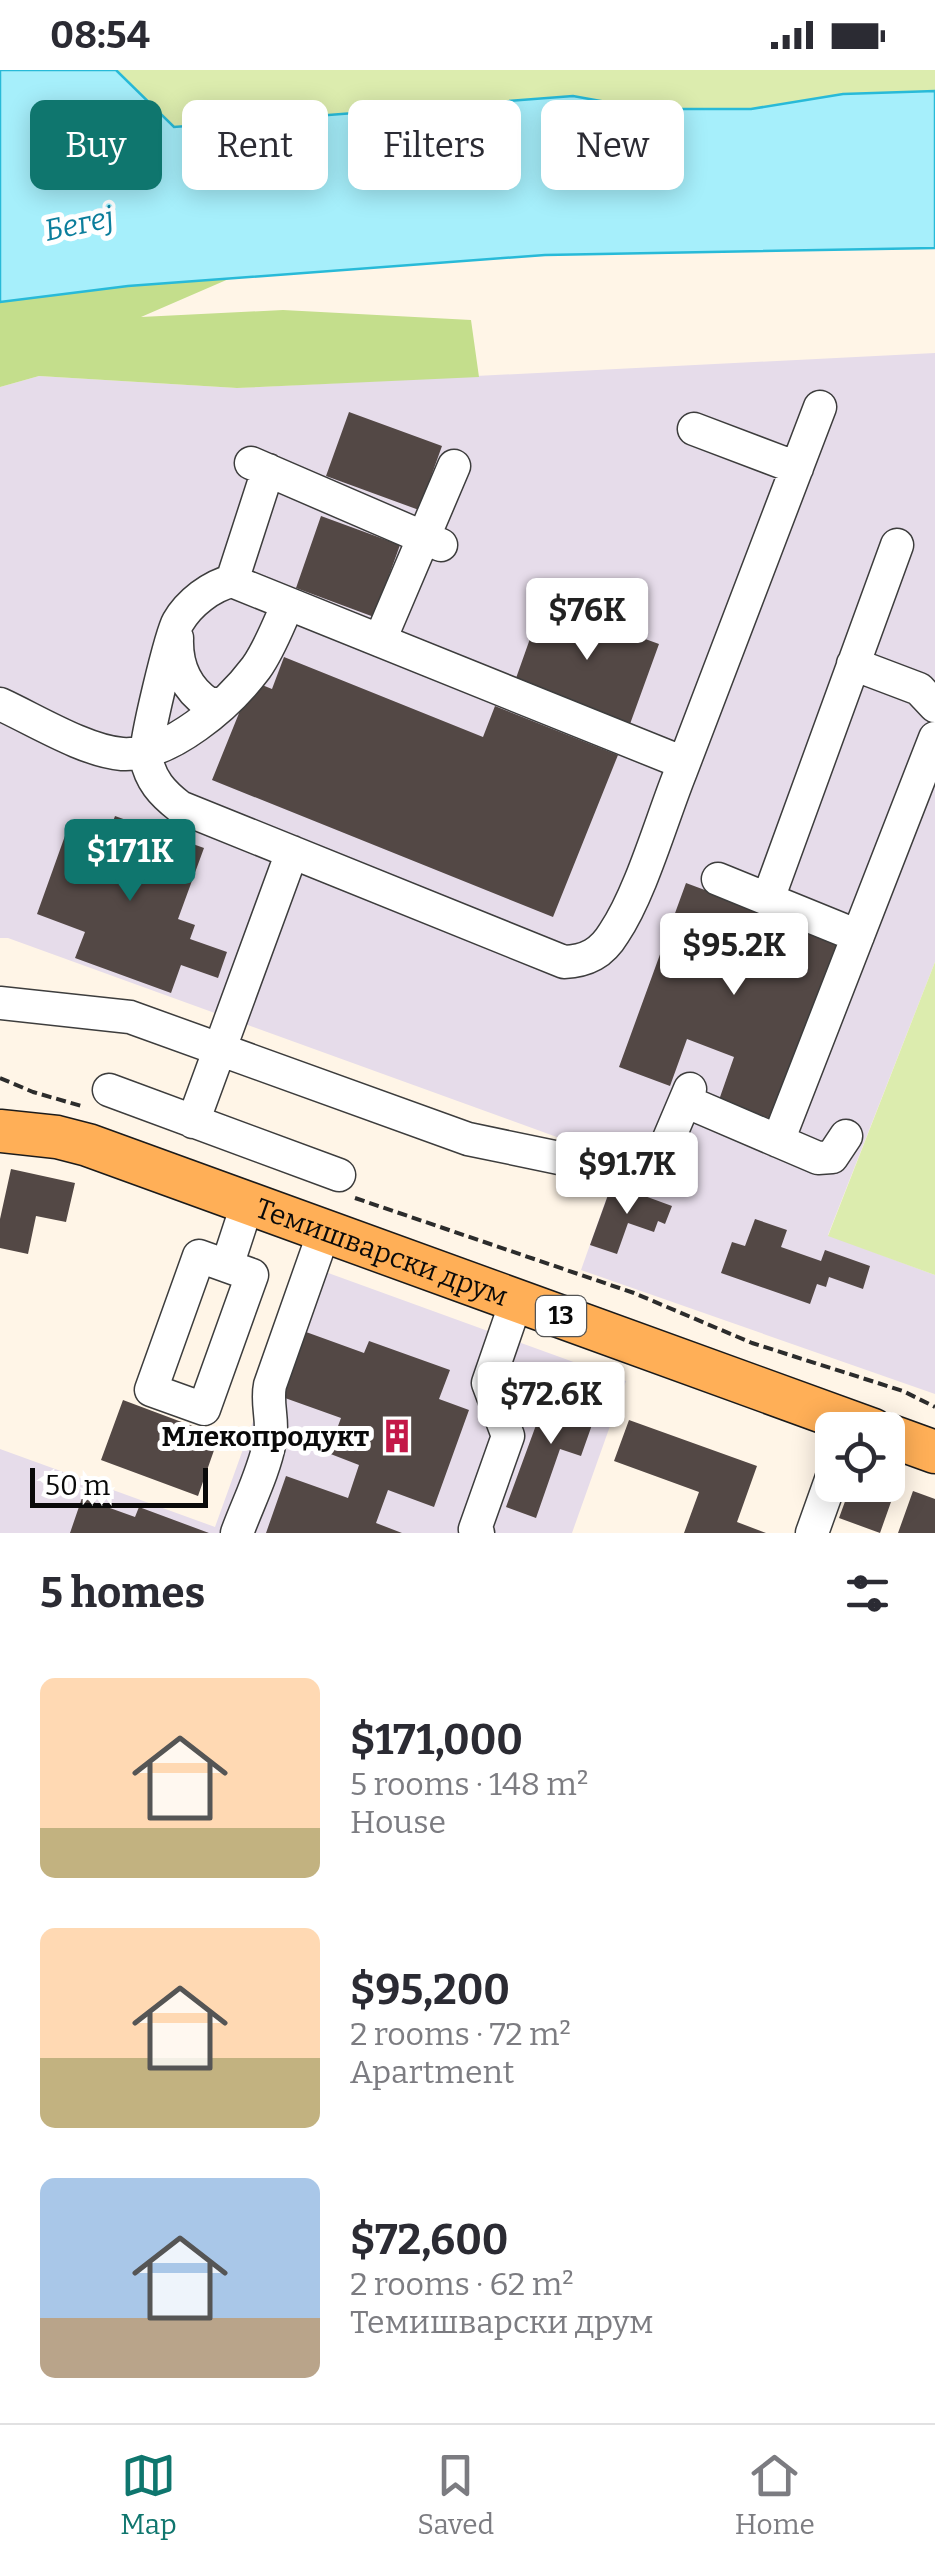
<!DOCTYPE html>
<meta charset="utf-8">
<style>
body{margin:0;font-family:Bitter,serif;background:#f7f7f7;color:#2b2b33;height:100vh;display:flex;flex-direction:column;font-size:38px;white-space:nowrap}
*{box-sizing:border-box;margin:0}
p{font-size:32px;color:#7c7c81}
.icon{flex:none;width:55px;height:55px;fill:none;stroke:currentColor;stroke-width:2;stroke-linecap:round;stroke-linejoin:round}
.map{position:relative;height:1463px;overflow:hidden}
.details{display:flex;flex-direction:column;background:#fff;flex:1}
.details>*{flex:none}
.top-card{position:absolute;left:30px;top:30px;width:875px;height:90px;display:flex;gap:20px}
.buttons{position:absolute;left:815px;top:1342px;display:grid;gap:20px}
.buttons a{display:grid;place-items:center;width:90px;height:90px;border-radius:15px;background:#fff;box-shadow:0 5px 25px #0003;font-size:50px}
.scale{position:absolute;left:30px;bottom:25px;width:178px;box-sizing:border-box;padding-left:10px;border:5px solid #0a0a0a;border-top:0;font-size:28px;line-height:35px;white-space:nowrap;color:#0a0a0a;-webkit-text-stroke:8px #fff;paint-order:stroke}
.price{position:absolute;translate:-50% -85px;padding:0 22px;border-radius:10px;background:#fff;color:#222;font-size:32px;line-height:65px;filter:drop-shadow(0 2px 5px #0008)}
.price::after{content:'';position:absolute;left:50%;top:60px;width:30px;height:22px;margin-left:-15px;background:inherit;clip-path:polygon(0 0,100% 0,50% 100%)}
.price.selected{background:#0f766e;color:#fff}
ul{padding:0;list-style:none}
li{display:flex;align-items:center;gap:30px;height:250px;padding:0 40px}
li span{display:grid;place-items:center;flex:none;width:280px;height:200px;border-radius:15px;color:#555}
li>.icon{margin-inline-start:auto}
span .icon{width:120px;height:120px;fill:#fffc;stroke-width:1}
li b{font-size:42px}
h2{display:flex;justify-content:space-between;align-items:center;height:120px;padding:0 40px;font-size:42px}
.tag{padding:0 35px;border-radius:15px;background:#fff;box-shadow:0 5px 25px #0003;font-size:35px;line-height:90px}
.tag.selected{background:#0f766e;color:#fff}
.status{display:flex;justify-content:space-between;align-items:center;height:70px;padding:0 50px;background:#fff;direction:ltr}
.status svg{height:28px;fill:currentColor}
.dock{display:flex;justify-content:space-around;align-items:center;height:140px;border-top:2px solid #e1e1e2;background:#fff;font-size:28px;color:#7c7c81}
.dock a{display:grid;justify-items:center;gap:5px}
.dock .selected{color:#0f766e}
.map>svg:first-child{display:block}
.industrial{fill:#e6dcea}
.green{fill:#dcecae}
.forest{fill:#c4de8c}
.water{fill:#a6effb;stroke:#28bad8;stroke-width:2.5}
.building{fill:#534845}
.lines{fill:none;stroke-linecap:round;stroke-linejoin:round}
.minor-casing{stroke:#3d3d3d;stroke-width:35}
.major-casing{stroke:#1b1b1b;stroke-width:45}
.path{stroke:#2c2c2c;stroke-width:4;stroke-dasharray:10 5;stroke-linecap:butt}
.minor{stroke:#fff;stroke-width:32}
.major{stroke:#ffaf57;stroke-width:42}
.labels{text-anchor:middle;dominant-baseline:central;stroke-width:10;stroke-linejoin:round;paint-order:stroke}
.shield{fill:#fff;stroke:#545454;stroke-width:2.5}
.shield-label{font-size:25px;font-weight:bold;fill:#0a0a0a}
.street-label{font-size:28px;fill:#0a0a0a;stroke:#fff}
.poi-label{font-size:28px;font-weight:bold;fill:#0a0a0a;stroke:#fff;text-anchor:end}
.water-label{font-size:30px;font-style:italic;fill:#0b7e9c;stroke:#fff}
</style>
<div class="status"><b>08:54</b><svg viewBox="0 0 49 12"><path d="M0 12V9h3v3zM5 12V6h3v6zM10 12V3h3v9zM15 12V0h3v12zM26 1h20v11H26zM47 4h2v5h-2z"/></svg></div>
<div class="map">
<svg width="935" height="1463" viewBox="0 0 935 1463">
<rect width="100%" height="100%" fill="#fff5e7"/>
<path class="industrial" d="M 935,283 L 935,892 L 828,1165 L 935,1205 L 935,1324 L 581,1200 L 620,1090 L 8,868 L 0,868 L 0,317 L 39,306 L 237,318 Z
M 309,1196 L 626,1311 L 572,1463 L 0,1463 L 0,1379 L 215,1457 Z"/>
<path class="green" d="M 116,0 L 935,0 L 935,21 L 843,24 L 751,39 L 645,39 L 573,26 L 174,57 Z
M 935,892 L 935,1205 L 828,1166 Z"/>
<path class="forest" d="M 231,208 L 141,247 L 283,240 L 471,250 L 479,307 L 237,318 L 39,306 L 0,317 L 0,232 L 128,216 Z"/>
<path class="water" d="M 0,0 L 116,0 L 174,57 L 573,26 L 645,39 L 751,39 L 843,24 L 935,21 L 935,178 L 545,185 L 128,216 L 0,232 Z"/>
<path class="building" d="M 349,342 L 442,376 L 419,440 L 326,406 Z
M 321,446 L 400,475 L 374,547 L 296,518 Z
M 543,532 L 659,574 L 630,654 L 515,611 Z
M 284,587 L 483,667 L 495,636 L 618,685 L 553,847 L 212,710 L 252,611 L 272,619 Z
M 115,746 L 204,778 L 178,849 L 195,855 L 190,869 L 227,882 L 218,908 L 181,895 L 171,923 L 75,888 L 85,862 L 37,844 L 66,763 L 104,776 Z
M 686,813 L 845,872 L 779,1052 L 719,1030 L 734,987 L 687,969 L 670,1016 L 619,997 Z
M 11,1099 L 75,1113 L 66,1152 L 36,1146 L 28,1184 L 0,1178 L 0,1149 Z
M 612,1114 L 672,1136 L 665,1154 L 658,1151 L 654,1162 L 628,1153 L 617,1184 L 590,1175 Z
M 755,1149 L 787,1160 L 781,1177 L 821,1191 L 825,1180 L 870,1196 L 863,1219 L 829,1207 L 826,1217 L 817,1214 L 810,1234 L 721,1203 L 732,1172 L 745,1176 Z
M 295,1258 L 364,1283 L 369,1271 L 450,1300 L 439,1329 L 469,1340 L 434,1437 L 388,1420 L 376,1453 L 402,1463 L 266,1463 L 286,1406 L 348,1428 L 359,1395 L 328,1383 L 341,1348 L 271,1323 Z
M 550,1317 L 599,1335 L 581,1386 L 560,1379 L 536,1448 L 506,1437 Z
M 123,1330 L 219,1366 L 198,1426 L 101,1390 Z
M 629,1350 L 757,1396 L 737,1452 L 766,1463 L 684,1463 L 699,1422 L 614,1391 Z
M 888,1412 L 897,1415 L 880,1463 L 839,1448 L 851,1415 L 888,1415 Z
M 913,1421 L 935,1429 L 935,1463 L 898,1463 Z
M 82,1428 L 135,1447 L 139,1437 L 209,1463 L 70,1463 Z"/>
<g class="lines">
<g class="minor-casing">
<path id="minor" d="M 694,359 L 797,398
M 251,393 L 441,475
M 232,511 L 268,400
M 177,568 C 176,595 186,619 209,634 L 220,634
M 380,570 L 454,396
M 853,594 L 919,619 L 935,636
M 0,634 C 35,650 85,681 122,684 C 169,687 229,634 256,598 C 269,580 278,556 287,536
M 684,693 L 232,511 C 211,516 189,533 178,552 C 171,564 144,676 146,687 C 150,710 162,723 180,737 L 564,892 C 587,891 602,883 614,863 C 641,823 662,748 681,701 C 727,580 774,458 820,337
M 718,809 L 858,866
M 768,829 L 897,475
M 0,933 L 130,947 L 468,1069 L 617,1100 L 639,1103 L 656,1099 L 690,1019
M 109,1020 L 339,1105
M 685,1031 L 818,1088 L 832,1087 L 846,1066
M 193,1052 L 292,782
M 778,1071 L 935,668
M 199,1186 L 252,1205 L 204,1339 L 151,1320 Z
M 227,1196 L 248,1132
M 237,1463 C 248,1433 264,1402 270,1371 C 274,1351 266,1334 270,1315 L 325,1159
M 478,1463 L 475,1459 L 508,1366 L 488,1313 L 517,1229
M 812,1463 L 832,1407"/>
</g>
<g class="major-casing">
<g id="major">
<path id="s1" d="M 0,1061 L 57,1067 L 88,1075 L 873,1360"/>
<path d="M 888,1365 L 935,1382"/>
</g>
</g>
<path class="path" d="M 0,1008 L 33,1022 L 85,1037
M 355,1128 L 634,1223 L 752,1273 L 903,1321 L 935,1337"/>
<use href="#minor" class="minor"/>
<use href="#major" class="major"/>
</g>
<defs>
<g id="building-bare" transform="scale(2.7)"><path d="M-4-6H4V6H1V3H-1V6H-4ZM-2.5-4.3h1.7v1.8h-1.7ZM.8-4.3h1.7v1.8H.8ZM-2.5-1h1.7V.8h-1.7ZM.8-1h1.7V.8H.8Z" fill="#c31848" stroke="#fff" stroke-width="2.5" paint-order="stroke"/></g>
</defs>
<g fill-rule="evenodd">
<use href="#building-bare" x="397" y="1366"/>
</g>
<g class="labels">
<rect class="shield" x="536" y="1226" width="50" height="40" rx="8"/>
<g class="shield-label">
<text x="561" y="1246">13</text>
</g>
<g class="street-label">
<text stroke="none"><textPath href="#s1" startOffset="402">Темишварски друм</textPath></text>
</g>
<g class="poi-label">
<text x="369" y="1366">Млекопродукт</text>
</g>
<g class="water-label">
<text transform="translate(79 154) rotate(-12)">Бегеј</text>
</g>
</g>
</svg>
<div class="buttons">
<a><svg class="icon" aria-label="locate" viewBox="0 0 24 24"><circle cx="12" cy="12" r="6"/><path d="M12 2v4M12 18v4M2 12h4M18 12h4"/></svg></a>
</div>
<div class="scale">50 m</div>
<b class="price" style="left:587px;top:593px">$76K</b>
<b class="price selected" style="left:130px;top:834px">$171K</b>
<b class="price" style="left:734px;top:928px">$95.2K</b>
<b class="price" style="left:627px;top:1147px">$91.7K</b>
<b class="price" style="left:551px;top:1377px">$72.6K</b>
<div class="top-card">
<a class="tag selected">Buy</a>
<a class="tag">Rent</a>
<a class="tag">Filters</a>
<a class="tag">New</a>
</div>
</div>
<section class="details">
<h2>5 homes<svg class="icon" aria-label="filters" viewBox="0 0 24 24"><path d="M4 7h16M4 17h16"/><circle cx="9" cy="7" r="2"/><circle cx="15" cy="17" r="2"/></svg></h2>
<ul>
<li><span style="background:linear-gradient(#ffd9b3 75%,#c2b280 0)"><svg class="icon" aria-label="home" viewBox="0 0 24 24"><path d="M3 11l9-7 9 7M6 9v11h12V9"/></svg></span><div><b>$171,000</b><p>5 rooms · 148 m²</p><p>House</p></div></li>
<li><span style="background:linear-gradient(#ffd9b3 65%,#c2b280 0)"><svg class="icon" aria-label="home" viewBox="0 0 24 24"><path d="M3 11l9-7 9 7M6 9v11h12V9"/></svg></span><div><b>$95,200</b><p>2 rooms · 72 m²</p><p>Apartment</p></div></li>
<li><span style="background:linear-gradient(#a9c7e8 70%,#b9a48a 0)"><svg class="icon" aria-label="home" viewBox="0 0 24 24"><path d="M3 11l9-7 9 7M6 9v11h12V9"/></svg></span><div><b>$72,600</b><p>2 rooms · 62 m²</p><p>Темишварски друм</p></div></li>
</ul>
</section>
<nav class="dock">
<a class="selected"><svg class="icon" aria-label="map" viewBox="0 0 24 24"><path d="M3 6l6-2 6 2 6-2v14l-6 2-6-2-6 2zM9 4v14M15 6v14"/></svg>Map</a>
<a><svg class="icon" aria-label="saved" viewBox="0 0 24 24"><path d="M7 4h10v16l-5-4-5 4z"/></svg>Saved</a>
<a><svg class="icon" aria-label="home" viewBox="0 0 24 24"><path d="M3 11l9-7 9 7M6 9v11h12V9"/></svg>Home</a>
</nav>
